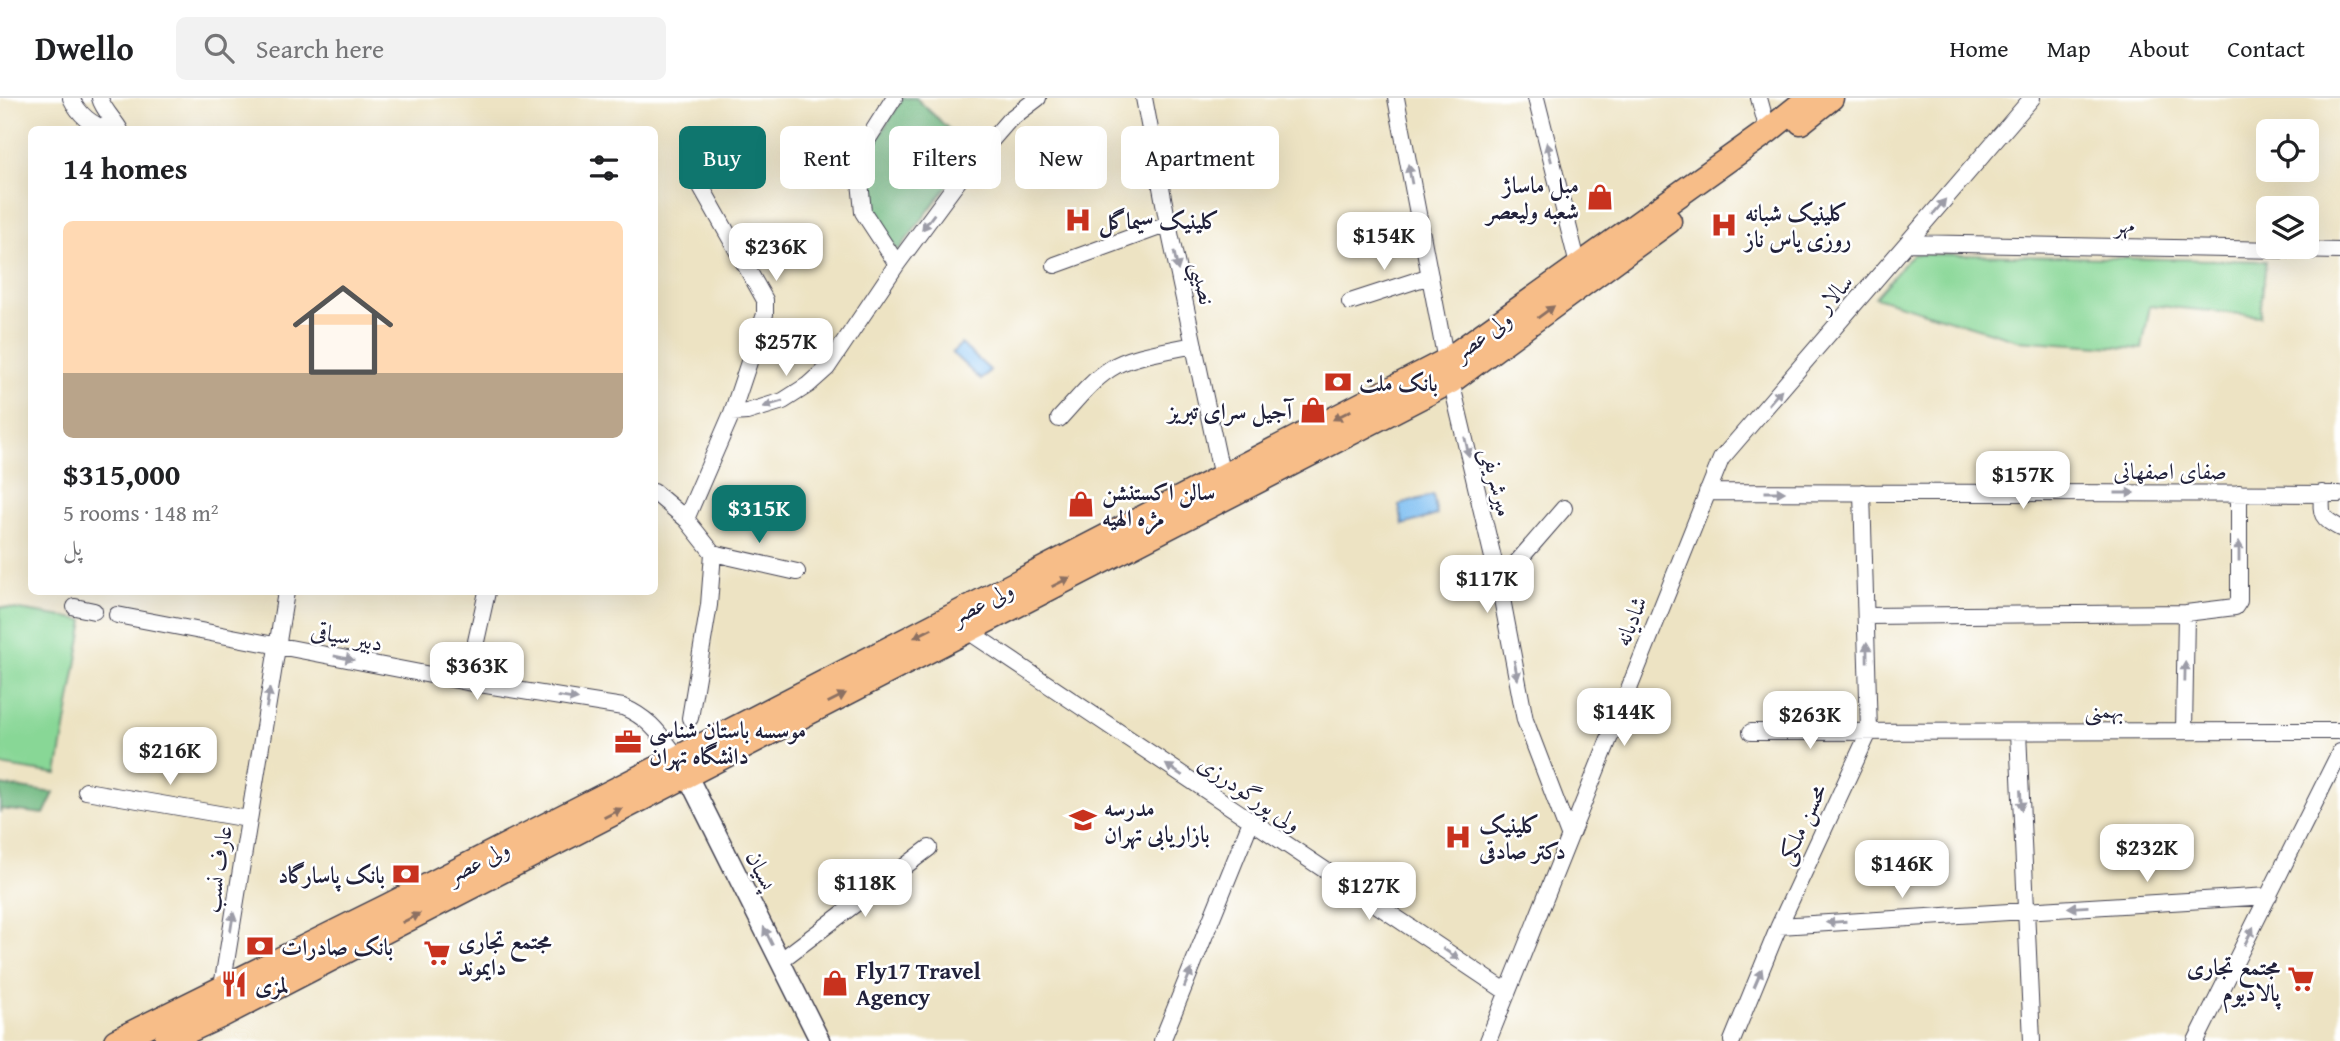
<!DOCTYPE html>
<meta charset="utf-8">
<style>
body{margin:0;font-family:"Gentium Book Plus",Amiri,serif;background:#f2f2f2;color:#202124;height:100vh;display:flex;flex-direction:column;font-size:26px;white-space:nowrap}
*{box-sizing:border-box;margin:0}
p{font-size:23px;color:#757577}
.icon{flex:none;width:38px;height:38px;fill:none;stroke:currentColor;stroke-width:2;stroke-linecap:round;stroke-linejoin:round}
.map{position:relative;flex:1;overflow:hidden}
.drawer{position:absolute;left:28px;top:28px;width:630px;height:469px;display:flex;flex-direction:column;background:#fff;border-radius:10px;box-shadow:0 7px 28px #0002}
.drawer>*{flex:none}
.top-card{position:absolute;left:679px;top:28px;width:665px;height:63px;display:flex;gap:14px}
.fabs{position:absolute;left:2256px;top:21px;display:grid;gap:14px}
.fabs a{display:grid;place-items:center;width:63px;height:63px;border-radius:10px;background:#fff;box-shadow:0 7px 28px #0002;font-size:35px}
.price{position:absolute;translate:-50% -60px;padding:0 16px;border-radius:14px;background:#fff;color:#222;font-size:23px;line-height:46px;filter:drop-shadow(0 2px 4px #0008)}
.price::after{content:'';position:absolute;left:50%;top:42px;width:21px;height:16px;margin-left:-10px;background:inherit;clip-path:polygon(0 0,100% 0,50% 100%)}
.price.selected{background:#0f766e;color:#fff}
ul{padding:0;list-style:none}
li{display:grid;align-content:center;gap:14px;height:371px;padding:0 35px}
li+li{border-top:2px solid #e0e0e0}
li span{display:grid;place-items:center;height:217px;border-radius:10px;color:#555}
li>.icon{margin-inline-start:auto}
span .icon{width:126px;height:126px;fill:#fffc;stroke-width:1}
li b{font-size:30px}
h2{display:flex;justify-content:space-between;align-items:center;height:84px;padding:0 35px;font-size:30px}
.pill{padding:0 24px;border-radius:10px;background:#fff;box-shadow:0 7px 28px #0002;font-size:24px;line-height:63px}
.pill.selected{background:#0f766e;color:#fff}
header{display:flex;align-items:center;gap:42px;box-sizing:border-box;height:98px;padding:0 35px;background:#fff;border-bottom:2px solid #e0e0e0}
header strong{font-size:33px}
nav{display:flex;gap:38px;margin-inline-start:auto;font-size:24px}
.search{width:490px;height:63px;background:#f2f2f2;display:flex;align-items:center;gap:18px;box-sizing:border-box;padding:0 24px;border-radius:10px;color:#757577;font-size:26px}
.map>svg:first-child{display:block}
.green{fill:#88d796;stroke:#557c68;stroke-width:2}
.forest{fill:#6eb87f;stroke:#486d5d;stroke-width:2}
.water{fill:#7cbdf1;stroke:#4f7096;stroke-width:2}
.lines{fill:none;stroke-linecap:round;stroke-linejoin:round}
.minor-casing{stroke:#403f4f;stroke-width:18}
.tertiary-casing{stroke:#403f4f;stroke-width:22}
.primary-casing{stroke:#403f4f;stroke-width:27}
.minor{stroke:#fff;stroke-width:16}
.tertiary{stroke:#fff;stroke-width:19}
.primary{stroke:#f7bd88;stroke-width:24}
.oneway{fill:#9c9ca7}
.oneway2{fill:#8c7062}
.labels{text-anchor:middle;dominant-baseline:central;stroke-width:5;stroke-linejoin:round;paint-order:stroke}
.poi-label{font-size:23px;font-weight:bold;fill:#22223b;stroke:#fff;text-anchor:start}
.street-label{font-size:23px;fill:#22223b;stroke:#fff}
</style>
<header>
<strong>Dwello</strong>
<div class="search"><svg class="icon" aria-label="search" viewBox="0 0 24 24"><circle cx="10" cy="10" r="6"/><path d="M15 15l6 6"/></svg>Search here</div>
<nav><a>Home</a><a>Map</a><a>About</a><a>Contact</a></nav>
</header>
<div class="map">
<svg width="2340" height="943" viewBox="0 0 2340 943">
<rect width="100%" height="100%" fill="#fff"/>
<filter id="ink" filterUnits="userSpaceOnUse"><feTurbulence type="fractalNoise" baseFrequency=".0143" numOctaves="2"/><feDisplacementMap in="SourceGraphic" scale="14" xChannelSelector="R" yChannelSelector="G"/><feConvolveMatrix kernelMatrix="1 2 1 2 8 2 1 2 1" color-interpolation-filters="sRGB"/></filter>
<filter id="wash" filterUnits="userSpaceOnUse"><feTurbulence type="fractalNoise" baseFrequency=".00686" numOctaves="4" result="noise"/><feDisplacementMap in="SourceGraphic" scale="28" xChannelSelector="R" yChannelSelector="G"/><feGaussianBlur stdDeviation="1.57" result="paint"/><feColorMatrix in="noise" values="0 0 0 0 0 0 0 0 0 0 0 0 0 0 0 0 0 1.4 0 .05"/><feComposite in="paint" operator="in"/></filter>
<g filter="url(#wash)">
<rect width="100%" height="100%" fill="#ede3c3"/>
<path class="green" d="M 1913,156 L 2266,163 L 2260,218 L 2150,207 L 2142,251 L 2017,242 L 1875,199 Z
M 0,509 L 84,522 L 57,676 L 0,667 Z"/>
<path class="forest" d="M 903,0 L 916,0 L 973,54 L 898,153 L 869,110 L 864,63 Z
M 0,687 L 54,695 L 44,716 L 1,711 L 0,715 Z"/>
<path class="water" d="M 961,246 L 990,272 L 981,282 L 952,255 Z
M 1433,397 L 1437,417 L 1403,427 L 1399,407 Z"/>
</g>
<g filter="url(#ink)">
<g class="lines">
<g class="minor-casing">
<path id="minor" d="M 71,0 C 79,17 91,27 109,32
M 100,0 C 103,12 114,21 120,32
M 894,0 L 868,41 L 858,63 L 863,114 L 897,166
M 1144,0 L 1168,126 L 1222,379
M 1396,0 L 1446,263
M 1536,0 L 1578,167
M 1759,0 L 1768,33
M 1909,145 L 2340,153
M 1055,167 L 1168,126
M 1350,204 L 1430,178
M 1451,283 L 1499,485 L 1525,622 L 1569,737
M 732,315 L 747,314 L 783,303 L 808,287 L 827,270 L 897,166 L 970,67 L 1009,22 L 1038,0
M 1059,321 C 1075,304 1090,284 1110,271 C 1128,258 1171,252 1194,247
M 654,394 L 686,421 L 713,455 L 709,507 L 690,620
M 1707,394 L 2340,396
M 2322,395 C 2321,417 2320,419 2340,430
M 686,421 L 732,315 L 765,216 L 765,202 L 690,69
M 713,455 L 797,474
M 1499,485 L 1564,410
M 75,509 L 94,513
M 117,517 L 467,584 L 623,609 C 651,621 660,637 678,660
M 1866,518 L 2186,515 L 2235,509 L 2239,503 L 2239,395
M 968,533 L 1507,894
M 467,584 L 487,494
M 2184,633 L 2186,515
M 1751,634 L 2340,633
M 2018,634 L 2032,943
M 86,693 L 248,721
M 1779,828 L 2269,798
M 780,863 L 929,750
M 221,895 L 286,494
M 1162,943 L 1251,723
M 1488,943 L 1721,361 L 2032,0
M 1732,943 L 1779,828 L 1869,634 L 1862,394
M 2196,943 L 2340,654"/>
</g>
<g class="tertiary-casing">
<path id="tertiary" d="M 681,665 L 820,943"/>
</g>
<g class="primary-casing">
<path id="primary" d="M 1801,24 L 1831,0
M 116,943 L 388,808 L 678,660 L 1446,263 L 1768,33 L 1809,0
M 166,943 L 220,918 L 1451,283 L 1669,123"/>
</g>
<use href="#minor" class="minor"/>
<use href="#tertiary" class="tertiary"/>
<use href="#primary" class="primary"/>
</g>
<defs><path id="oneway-solid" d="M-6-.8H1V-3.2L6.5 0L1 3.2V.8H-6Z" transform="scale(1.75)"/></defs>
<g class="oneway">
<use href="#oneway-solid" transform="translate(1549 54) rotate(-104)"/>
<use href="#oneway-solid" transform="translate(1410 76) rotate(-101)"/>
<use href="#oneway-solid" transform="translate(1939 109) rotate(-50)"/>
<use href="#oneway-solid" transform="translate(928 124) rotate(127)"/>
<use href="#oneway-solid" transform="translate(1176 163) rotate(78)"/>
<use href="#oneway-solid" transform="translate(1775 299) rotate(-49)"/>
<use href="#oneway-solid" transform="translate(773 306) rotate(163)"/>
<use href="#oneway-solid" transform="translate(1467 349) rotate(77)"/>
<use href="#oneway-solid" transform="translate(1775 394)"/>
<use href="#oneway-solid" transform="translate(2125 395)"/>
<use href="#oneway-solid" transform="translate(2239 453) rotate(-90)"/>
<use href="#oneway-solid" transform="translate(1867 554) rotate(-91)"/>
<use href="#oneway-solid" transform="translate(344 560) rotate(11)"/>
<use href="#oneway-solid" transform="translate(1516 572) rotate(79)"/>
<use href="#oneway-solid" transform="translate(2185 574) rotate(-89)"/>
<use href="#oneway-solid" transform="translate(268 600) rotate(-81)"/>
<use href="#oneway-solid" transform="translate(568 600) rotate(9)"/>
<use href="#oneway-solid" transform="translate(1174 672) rotate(-146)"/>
<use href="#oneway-solid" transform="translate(2021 702) rotate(87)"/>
<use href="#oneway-solid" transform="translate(2078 809) rotate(177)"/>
<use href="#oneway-solid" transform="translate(232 824) rotate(-81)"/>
<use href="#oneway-solid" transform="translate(1836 824) rotate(176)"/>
<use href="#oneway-solid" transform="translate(768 838) rotate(-116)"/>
<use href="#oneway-solid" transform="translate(2249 838) rotate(-64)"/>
<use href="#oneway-solid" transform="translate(1451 856) rotate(34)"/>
<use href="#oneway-solid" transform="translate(1188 880) rotate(-68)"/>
<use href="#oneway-solid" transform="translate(1758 880) rotate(-67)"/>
</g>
<g class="oneway2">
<use href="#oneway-solid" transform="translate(1546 214) rotate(-36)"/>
<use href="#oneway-solid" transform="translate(1342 317) rotate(153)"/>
<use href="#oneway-solid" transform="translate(1061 484) rotate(-27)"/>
<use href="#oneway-solid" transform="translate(923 535) rotate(153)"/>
<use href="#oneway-solid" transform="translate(837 600) rotate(-27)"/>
<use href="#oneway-solid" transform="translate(613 715) rotate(-27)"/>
<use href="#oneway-solid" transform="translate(411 820) rotate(-27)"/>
</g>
</g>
<defs>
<g id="shop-bare" transform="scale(2.1)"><path d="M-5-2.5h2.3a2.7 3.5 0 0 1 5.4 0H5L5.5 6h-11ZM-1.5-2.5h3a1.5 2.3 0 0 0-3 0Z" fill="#c8321e" stroke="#fff" stroke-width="2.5" paint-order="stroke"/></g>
<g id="hospital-bare" transform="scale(2.1)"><path d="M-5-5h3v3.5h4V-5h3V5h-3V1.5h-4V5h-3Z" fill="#c8321e" stroke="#fff" stroke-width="2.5" paint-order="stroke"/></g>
<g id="bank-bare" transform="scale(2.1)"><path d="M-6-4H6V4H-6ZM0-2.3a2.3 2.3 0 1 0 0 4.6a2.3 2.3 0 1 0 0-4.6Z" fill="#c8321e" stroke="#fff" stroke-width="2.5" paint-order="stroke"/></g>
<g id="office-bare" transform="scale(2.1)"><path d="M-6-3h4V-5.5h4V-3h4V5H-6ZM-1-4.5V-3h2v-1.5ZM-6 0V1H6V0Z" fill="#c8321e" stroke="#fff" stroke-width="2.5" paint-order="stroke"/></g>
<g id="school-bare" transform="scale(2.1)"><path d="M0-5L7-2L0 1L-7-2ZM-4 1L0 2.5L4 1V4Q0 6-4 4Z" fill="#c8321e" stroke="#fff" stroke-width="2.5" paint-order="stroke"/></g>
<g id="supermarket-bare" transform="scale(2.1)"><path d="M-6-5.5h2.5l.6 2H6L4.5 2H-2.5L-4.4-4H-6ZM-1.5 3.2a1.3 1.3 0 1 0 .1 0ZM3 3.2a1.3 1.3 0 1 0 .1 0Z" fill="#c8321e" stroke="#fff" stroke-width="2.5" paint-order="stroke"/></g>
<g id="restaurant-bare" transform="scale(2.1)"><path d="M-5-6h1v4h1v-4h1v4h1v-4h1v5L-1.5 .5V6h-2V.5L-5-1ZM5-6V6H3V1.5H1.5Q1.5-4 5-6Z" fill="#c8321e" stroke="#fff" stroke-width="2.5" paint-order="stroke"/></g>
</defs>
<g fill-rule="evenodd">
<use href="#shop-bare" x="1600" y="99"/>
<use href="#hospital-bare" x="1078" y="122"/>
<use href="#hospital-bare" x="1724" y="127"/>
<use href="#bank-bare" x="1338" y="284"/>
<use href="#shop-bare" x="1313" y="312"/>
<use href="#shop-bare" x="1081" y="406"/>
<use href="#office-bare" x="628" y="644"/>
<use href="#school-bare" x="1083" y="722"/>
<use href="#hospital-bare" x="1458" y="739"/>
<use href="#bank-bare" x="406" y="776"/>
<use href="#bank-bare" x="260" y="848"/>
<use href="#supermarket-bare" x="437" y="855"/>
<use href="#supermarket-bare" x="2301" y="881"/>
<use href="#shop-bare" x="835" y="885"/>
<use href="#restaurant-bare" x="234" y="886"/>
</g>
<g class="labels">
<g class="poi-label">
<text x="1579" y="86" text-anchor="end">مبل ماساژ<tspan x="1579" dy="26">شعبه ولیعصر</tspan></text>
<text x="1745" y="114">کلینیک شبانه<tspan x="1745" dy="26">روزی یاس ناز</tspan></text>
<text x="1099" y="122">کلینیک سیماگل</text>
<text x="1359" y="284">بانک ملت</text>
<text x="1292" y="312" text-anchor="end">آجیل سرای تبریز</text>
<text x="1102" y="393">سالن اکستنشن<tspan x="1102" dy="26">مژه الهیه</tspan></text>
<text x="649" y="631">موسسه باستان شناسی<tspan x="649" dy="26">دانشگاه تهران</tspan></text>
<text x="1104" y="709">مدرسه<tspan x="1104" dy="26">بازاریابی تهران</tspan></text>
<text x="1479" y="726">کلینیک<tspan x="1479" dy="26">دکتر صادقی</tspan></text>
<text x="385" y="776" text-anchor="end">بانک پاسارگاد</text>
<text x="458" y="842">مجتمع تجاری<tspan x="458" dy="26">دایموند</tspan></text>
<text x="281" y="848">بانک صادرات</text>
<text x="2280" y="868" text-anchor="end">مجتمع تجاری<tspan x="2280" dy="26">پالادیوم</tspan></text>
<text x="856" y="872">Fly17 Travel<tspan x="856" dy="26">Agency</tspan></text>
<text x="255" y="886">لمزی</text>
</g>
<g class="street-label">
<text transform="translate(2125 126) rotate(1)">مهر</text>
<text transform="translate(1204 185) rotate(78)">نصیبی</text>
<text transform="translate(1834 195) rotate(-49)">سالار</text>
<text transform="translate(1482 237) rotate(-36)">ولی عصر</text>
<text x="2170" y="372">صفای اصفهانی</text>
<text transform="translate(1498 384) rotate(77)">میرشریفی</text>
<text transform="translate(982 504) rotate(-27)">ولی عصر</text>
<text transform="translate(1630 523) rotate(-68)">شادیانه</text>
<text transform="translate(347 538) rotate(11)">دبیر سیاقی</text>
<text x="2104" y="611">بهمنی</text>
<text transform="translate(1250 695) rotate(34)">ولی پورگودرزی</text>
<text transform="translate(1801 726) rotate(-65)">محسن ملکی</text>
<text transform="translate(478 763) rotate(-27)">ولی عصر</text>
<text transform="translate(217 771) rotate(-81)">عارف نسب</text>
<text transform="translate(762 772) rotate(64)">پسیان</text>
</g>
</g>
</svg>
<div class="fabs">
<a><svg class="icon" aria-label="locate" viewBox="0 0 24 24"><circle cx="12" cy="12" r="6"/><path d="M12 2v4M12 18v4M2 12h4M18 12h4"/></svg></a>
<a><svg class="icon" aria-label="layers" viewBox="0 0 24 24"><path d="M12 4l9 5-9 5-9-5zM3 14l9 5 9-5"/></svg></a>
</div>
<b class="price" style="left:1384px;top:174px">$154K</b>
<b class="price" style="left:776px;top:185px">$236K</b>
<b class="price" style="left:786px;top:280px">$257K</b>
<b class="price" style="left:2023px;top:413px">$157K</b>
<b class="price selected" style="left:759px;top:447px">$315K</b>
<b class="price" style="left:1487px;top:517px">$117K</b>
<b class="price" style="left:477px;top:604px">$363K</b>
<b class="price" style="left:1624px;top:650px">$144K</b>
<b class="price" style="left:1810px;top:653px">$263K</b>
<b class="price" style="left:170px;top:689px">$216K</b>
<b class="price" style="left:2147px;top:786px">$232K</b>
<b class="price" style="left:1902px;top:802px">$146K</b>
<b class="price" style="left:865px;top:821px">$118K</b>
<b class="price" style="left:1369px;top:824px">$127K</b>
<div class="top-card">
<a class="pill selected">Buy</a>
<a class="pill">Rent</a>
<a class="pill">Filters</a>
<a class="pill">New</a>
<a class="pill">Apartment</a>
</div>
<section class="drawer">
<h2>14 homes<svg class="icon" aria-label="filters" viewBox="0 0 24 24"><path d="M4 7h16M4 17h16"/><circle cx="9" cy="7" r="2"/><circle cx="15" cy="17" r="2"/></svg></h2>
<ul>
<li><span style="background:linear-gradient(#ffd9b3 70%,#b9a48a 0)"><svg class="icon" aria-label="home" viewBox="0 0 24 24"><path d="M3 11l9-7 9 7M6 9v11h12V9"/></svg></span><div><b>$315,000</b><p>5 rooms · 148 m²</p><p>پل</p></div></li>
</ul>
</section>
</div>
